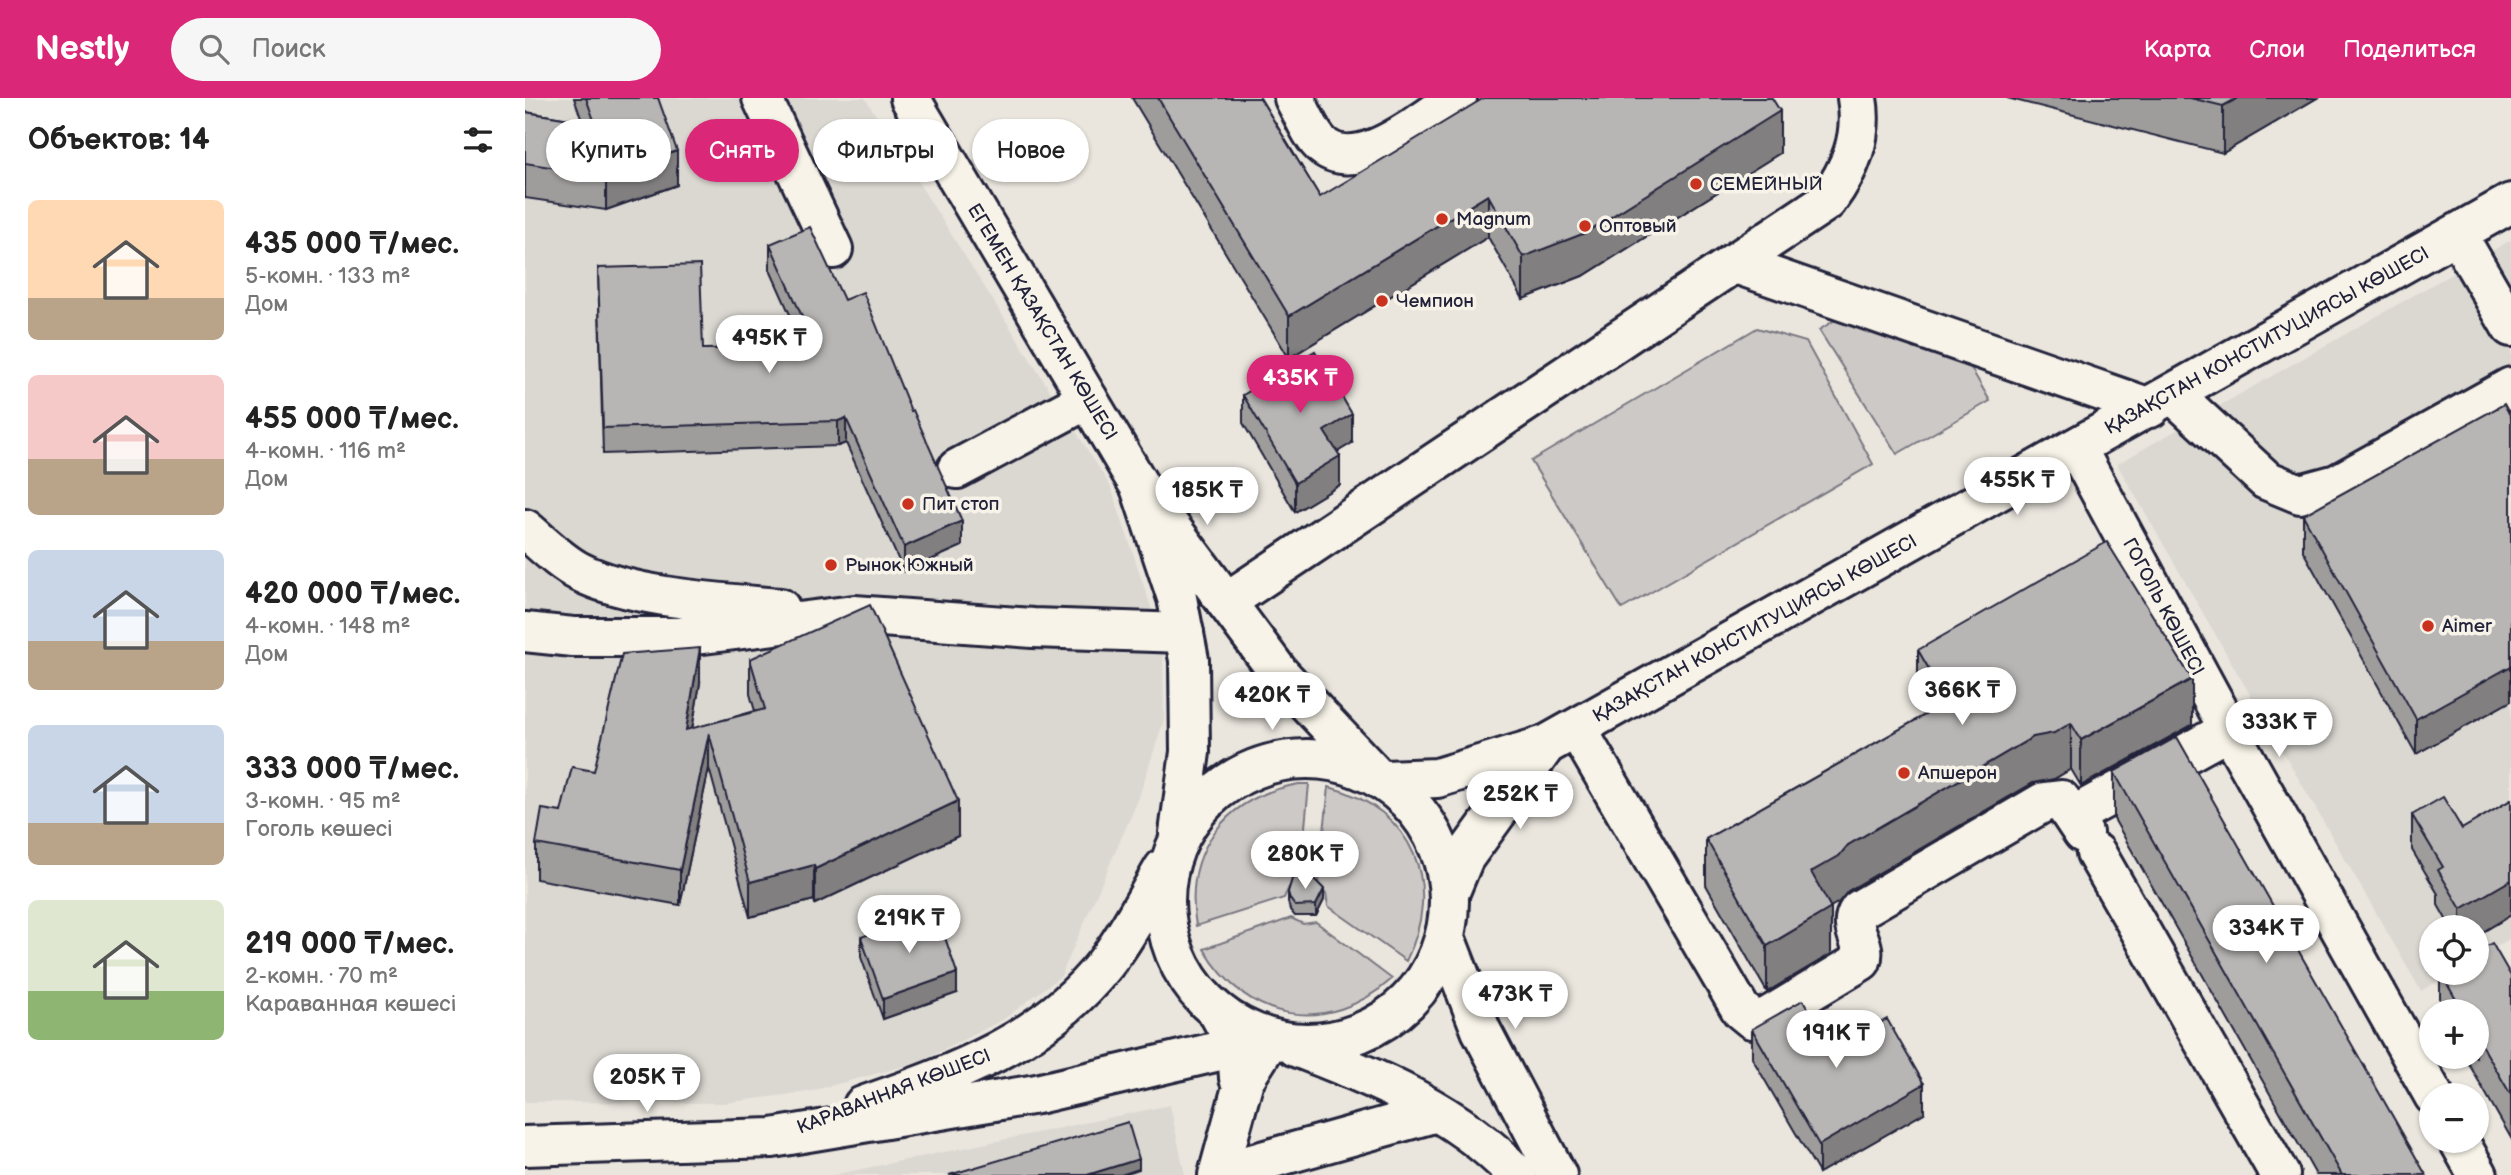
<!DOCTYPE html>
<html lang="ru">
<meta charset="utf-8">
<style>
body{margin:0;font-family:"Balsamiq Sans",sans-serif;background:#f6f6f6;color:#222;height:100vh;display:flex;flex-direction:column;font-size:26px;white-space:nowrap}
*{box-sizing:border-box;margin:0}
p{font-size:23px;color:#767676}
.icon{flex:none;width:38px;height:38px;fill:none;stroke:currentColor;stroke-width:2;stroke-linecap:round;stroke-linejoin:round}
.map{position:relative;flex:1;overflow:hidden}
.details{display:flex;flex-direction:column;background:#fff;width:525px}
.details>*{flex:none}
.top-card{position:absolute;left:21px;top:21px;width:665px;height:63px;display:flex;gap:14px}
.controls{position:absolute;left:1894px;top:817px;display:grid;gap:14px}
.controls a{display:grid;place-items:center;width:70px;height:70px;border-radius:50%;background:#fff;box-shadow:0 2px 5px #0004;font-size:35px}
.price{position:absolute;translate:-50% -60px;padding:0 16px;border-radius:24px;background:#fff;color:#222;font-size:23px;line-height:46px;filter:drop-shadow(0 2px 4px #0008)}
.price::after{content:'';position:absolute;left:50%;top:42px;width:21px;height:16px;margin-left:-10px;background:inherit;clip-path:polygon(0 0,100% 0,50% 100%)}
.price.active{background:#db2777;color:#fff}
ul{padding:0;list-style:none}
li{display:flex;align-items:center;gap:21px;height:175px;padding:0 28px}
li span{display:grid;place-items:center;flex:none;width:196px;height:140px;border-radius:10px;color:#555}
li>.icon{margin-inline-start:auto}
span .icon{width:84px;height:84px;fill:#fffc;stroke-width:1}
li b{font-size:30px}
h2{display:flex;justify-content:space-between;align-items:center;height:84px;padding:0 28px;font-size:30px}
.chip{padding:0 24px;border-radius:32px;background:#fff;box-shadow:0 2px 5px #0004;font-size:24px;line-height:63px}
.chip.active{background:#db2777;color:#fff}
header{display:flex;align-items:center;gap:42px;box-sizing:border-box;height:98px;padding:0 35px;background:#db2777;color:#fff}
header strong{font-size:33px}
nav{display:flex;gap:38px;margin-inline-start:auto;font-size:24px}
.search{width:490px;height:63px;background:#f6f6f6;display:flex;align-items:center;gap:18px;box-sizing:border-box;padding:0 24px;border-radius:38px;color:#767676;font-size:26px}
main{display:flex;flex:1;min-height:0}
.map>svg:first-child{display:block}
.built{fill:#dbd8d2}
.green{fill:#cdc9c6;stroke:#787680;stroke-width:2}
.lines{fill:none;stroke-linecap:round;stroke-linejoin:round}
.minor-casing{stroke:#22223b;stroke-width:44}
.major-casing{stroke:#22223b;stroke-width:44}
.minor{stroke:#f7f3e8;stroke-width:38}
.major{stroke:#f7f3e8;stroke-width:38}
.wall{fill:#9e9d9c;stroke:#22223b;stroke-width:2}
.shaded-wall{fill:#817f7f;stroke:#22223b;stroke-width:2}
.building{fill:#b8b6b5;stroke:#22223b;stroke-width:2}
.poi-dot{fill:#c8321e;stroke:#f7f3e8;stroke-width:2.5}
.labels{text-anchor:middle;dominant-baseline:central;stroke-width:7;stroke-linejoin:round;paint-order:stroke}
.poi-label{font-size:19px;fill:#22223b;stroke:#f7f3e8;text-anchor:start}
.street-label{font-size:19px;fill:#22223b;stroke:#f7f3e8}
</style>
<header>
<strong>Nestly</strong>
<div class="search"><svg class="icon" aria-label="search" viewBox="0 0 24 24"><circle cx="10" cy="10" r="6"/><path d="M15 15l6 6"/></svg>Поиск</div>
<nav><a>Карта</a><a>Слои</a><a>Поделиться</a></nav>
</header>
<main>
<section class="details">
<h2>Объектов: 14<svg class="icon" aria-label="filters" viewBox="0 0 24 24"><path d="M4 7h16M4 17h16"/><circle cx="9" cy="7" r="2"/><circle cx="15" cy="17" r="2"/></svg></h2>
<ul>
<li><span style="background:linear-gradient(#ffd9b3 70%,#b9a48a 0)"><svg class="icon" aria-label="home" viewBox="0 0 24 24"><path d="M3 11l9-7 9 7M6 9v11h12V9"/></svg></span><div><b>435 000 ₸/мес.</b><p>5-комн. · 133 m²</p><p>Дом</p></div></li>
<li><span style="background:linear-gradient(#f6c9c9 60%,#b9a48a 0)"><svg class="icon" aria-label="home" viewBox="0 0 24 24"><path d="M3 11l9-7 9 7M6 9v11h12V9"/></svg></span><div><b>455 000 ₸/мес.</b><p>4-комн. · 116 m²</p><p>Дом</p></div></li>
<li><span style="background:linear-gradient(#c9d6e8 65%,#b9a48a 0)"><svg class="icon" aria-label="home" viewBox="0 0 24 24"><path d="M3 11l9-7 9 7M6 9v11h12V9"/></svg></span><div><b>420 000 ₸/мес.</b><p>4-комн. · 148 m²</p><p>Дом</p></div></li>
<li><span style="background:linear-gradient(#c9d6e8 70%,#b9a48a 0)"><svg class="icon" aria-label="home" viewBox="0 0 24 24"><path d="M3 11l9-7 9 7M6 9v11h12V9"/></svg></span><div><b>333 000 ₸/мес.</b><p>3-комн. · 95 m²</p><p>Гоголь көшесі</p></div></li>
<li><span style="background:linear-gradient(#dfe7d0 65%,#8fb573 0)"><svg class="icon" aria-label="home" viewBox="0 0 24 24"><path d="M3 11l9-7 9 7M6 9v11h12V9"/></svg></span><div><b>219 000 ₸/мес.</b><p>2-комн. · 70 m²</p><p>Караванная көшесі</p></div></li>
</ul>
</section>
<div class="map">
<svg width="1986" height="1077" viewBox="0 0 1986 1077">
<rect width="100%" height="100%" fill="#eae6de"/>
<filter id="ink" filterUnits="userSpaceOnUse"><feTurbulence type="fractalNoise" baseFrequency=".0143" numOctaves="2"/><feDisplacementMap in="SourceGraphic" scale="14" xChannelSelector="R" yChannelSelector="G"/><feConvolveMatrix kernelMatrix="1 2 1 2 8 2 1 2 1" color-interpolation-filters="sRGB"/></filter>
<g filter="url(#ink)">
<path class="built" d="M 0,0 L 340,0 L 586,389 L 638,545 L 639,622 L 613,702 L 536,878 L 479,921 L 395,964 L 283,994 L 199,1005 L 0,1004 Z
M 1986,142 L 1986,840 L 1951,861 L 1951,830 L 1906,830 L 1906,875 L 1927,875 L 1896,893 L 1592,366 Z
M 645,1007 L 660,1077 L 308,1077 Z"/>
<path class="green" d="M 1310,222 L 1442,263 L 1465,303 L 1372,356 L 1294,232 Z
M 1232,230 L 1281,244 L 1348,366 L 1097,511 L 1006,363 Z
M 774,686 L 784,686 L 775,783 L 764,789 L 759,800 L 671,828 C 658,753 700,699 774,686 Z
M 804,689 C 889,711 919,787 881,863 L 803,808 L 801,795 L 793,787 Z
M 766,820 L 778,826 L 791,824 L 867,881 C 802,938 722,925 679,851 Z"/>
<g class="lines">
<g class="minor-casing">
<path id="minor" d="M 237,0 L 308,151
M 769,0 C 777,14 783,31 793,43 C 828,84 900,20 932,0
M 1932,136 L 1986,229
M 1208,165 L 1625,310
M 1649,297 L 1741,382 L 1775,396 L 1812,386 L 1986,289
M 1552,351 L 1704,632 L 1909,998
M 432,371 L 563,301
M 0,431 C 17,445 35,464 55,474 C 105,500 198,505 255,510
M 701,504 L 1302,103 C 1325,72 1339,39 1332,0
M 0,534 L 48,539 L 154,539 L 329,517 L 508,530 L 659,535
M 1052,631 L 1216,912 L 1227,921 L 1241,920 L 1336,863 C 1343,844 1321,831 1334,812 L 1519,704 L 1536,702 L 1558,735
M 859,682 L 912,680 L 1021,647 L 1986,105
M 1548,718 L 1704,632
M 1571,755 L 1755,1077
M 924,796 L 939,760 L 1021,647
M 693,914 L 712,949 L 714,980
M 1934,1043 L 1953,1077
M 694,1075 L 912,1014
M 693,1077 L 719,982 L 745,941"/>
</g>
<g class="major-casing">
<path id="major" d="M 385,0 L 615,389 L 652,500 L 664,562 L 665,654 L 654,735
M 638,419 L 754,575 L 848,675
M640 803a142 142 0 1 1 284 0a142 142 0 1 1-284 0Z
M 920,839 L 956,932 L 1032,1077
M 771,949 C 850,980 933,1013 992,1077
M 338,1008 C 429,976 518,945 580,866 C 603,837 620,802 639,770
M 0,1048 L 247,1040 L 512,996 L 745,941"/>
</g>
<use href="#minor" class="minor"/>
<use href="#major" class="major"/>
</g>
<path class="wall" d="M 49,0 L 133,0 L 152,87 L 81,112 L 0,100 L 0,14 L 57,23 Z
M 607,0 L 735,0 L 795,99 L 1255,55 L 1060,177 L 998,201 L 963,139 L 764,260 Z
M 1482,0 L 1792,0 L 1698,55 Z
M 245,146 L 319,202 L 437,448 L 379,474 L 321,345 L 313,348 L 78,356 L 73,170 L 178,251 L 280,250 L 245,172 Z
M 718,297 L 827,345 L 812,354 L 815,387 L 770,414 L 718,325 Z
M 1986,319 L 1986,603 L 1891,656 L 1778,453 L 1778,417 Z
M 1393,552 L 1667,627 L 1556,688 L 1546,671 L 1529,681 L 1508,685 L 1323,793 L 1314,804 L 1305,808 L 1306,856 L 1242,894 L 1181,787 L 1181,741 L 1403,615 L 1393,598 Z
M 225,561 L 433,738 L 290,806 L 289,802 L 225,819 L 184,670 L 155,807 L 11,781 L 11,746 L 69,673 L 175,585 L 167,631 L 230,613 L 225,596 Z
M 1589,674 L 1901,1077 L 1791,1077 L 1589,721 Z
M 1986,702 L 1986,817 L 1951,838 L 1951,830 L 1926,830 L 1913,807 L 1913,796 L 1887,752 L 1887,717 L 1937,731 Z
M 763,794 L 799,802 L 791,818 L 770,818 L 765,812 L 763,804 Z
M 336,839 L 432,895 L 358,921 L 336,859 Z
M 1915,875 L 1986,878 L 1986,1040 L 1940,959 L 1951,959 L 1951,914 L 1915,914 Z
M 1227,931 L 1307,952 L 1399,1015 L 1294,1075 L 1227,960 Z"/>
<path class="shaded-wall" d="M 1713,0 L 1792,0 L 1698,55 L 1698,8 Z
M 1255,13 L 1255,55 L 1060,177 L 998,201 L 998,159 Z
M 152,53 L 152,87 L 81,112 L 81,78 Z
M 963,97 L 963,139 L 764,260 L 764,218 Z
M 827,316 L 827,345 L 799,362 L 799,333 Z
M 321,320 L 321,345 L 313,348 L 313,323 Z
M 815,358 L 815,387 L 770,414 L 770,385 Z
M 437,423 L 437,448 L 379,474 L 379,449 Z
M 175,550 L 175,585 L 161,667 L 161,632 Z
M 1986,568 L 1986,603 L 1891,656 L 1891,621 Z
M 1667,581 L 1667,627 L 1556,688 L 1556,642 Z
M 1546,625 L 1546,671 L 1529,681 L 1508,685 L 1323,793 L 1314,804 L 1286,820 L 1286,774 L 1323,747 L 1508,639 Z
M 184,635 L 184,670 L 155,807 L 155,772 Z
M 433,703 L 433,738 L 290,806 L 290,771 Z
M 289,767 L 289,802 L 225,819 L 225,784 Z
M 1986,782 L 1986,817 L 1951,838 L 1951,830 L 1936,830 L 1936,811 Z
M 799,791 L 799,802 L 791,818 L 791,807 Z
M 1306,810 L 1306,856 L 1242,894 L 1242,848 Z
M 432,875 L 432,895 L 358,921 L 358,901 Z
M 1399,986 L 1399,1015 L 1294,1075 L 1294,1047 Z
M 614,1061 L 614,1071 L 596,1077 L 562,1077 Z"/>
<path class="building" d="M 61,0 L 133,0 L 152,53 L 81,78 L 0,65 L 0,14 L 70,25 Z
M 633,0 L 735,0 L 795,99 L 959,0 L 1247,0 L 1255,13 L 1060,135 L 998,159 L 963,97 L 764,218 Z
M 1665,0 L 1713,0 L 1698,8 Z
M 285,129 L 319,202 L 338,194 L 386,313 L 388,312 L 437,423 L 379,449 L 321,320 L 313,323 L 78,330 L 73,170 L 175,167 L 178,251 L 291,250 L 245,146 Z
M 790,253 L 827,316 L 799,333 L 815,358 L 770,385 L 718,297 Z
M 1979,306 L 1986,319 L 1986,568 L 1891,621 L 1778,417 Z
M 1582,444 L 1667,581 L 1556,642 L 1546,625 L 1529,635 L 1508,639 L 1323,747 L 1314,758 L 1286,774 L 1306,810 L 1242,848 L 1181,741 L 1423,604 L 1393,552 Z
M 345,507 L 433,703 L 290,771 L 289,767 L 225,784 L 184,635 L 155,772 L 11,746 L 17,711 L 36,714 L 47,669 L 69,673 L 97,556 L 175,550 L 161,632 L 240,611 L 225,561 Z
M 1652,639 L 1901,1077 L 1817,1077 L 1589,674 Z
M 1918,699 L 1937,731 L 1986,702 L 1986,782 L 1936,811 L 1913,772 L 1918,769 L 1887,717 Z
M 785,777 L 799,791 L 791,807 L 770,808 L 765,801 L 763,794 L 767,781 L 774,778 Z
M 411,813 L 432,875 L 358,901 L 336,839 Z
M 1967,845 L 1986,878 L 1986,997 L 1951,937 L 1951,914 L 1938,914 L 1916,875 L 1951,875 L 1951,854 Z
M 1278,902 L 1307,952 L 1362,921 L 1399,986 L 1294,1047 L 1227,931 Z
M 603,1024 L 614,1061 L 562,1077 L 424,1077 Z"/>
</g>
<g class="poi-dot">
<circle cx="1171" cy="86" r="7"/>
<circle cx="917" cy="121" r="7"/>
<circle cx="1060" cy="128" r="7"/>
<circle cx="857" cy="203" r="7"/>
<circle cx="383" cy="406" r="7"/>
<circle cx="306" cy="467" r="7"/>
<circle cx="1903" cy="528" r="7"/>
<circle cx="1379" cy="675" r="7"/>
</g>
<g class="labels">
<g class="poi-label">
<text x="1185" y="86">СЕМЕЙНЫЙ</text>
<text x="931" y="121">Magnum</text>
<text x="1074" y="128">Оптовый</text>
<text x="871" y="203">Чемпион</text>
<text x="397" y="406">Пит стоп</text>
<text x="320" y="467">Рынок Южный</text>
<text x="1917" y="528">Aimer</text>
<text x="1393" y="675">Апшерон</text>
</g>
<g class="street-label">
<text transform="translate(517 224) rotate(59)">ЕГЕМЕН ҚАЗАҚСТАН КӨШЕСІ</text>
<text transform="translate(1742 243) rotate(-29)">ҚАЗАҚСТАН КОНСТИТУЦИЯСЫ КӨШЕСІ</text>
<text transform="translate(1638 509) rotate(62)">ГОГОЛЬ КӨШЕСІ</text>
<text transform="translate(1230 531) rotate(-29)">ҚАЗАҚСТАН КОНСТИТУЦИЯСЫ КӨШЕСІ</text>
<text transform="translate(369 994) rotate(-21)">КАРАВАННАЯ КӨШЕСІ</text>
</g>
</g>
</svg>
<div class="controls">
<a><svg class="icon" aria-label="locate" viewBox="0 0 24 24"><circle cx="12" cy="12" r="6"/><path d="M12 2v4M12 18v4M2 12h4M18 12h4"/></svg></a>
<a>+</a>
<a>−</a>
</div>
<b class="price" style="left:244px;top:277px">495K ₸</b>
<b class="price active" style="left:775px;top:317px">435K ₸</b>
<b class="price" style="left:1492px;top:419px">455K ₸</b>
<b class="price" style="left:682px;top:429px">185K ₸</b>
<b class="price" style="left:1437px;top:629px">366K ₸</b>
<b class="price" style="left:747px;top:634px">420K ₸</b>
<b class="price" style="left:1754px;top:661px">333K ₸</b>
<b class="price" style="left:995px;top:733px">252K ₸</b>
<b class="price" style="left:780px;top:793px">280K ₸</b>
<b class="price" style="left:384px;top:857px">219K ₸</b>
<b class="price" style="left:1741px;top:867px">334K ₸</b>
<b class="price" style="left:990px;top:933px">473K ₸</b>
<b class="price" style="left:1311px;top:972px">191K ₸</b>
<b class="price" style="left:122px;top:1016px">205K ₸</b>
<div class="top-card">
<a class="chip">Купить</a>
<a class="chip active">Снять</a>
<a class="chip">Фильтры</a>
<a class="chip">Новое</a>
</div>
</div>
</main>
